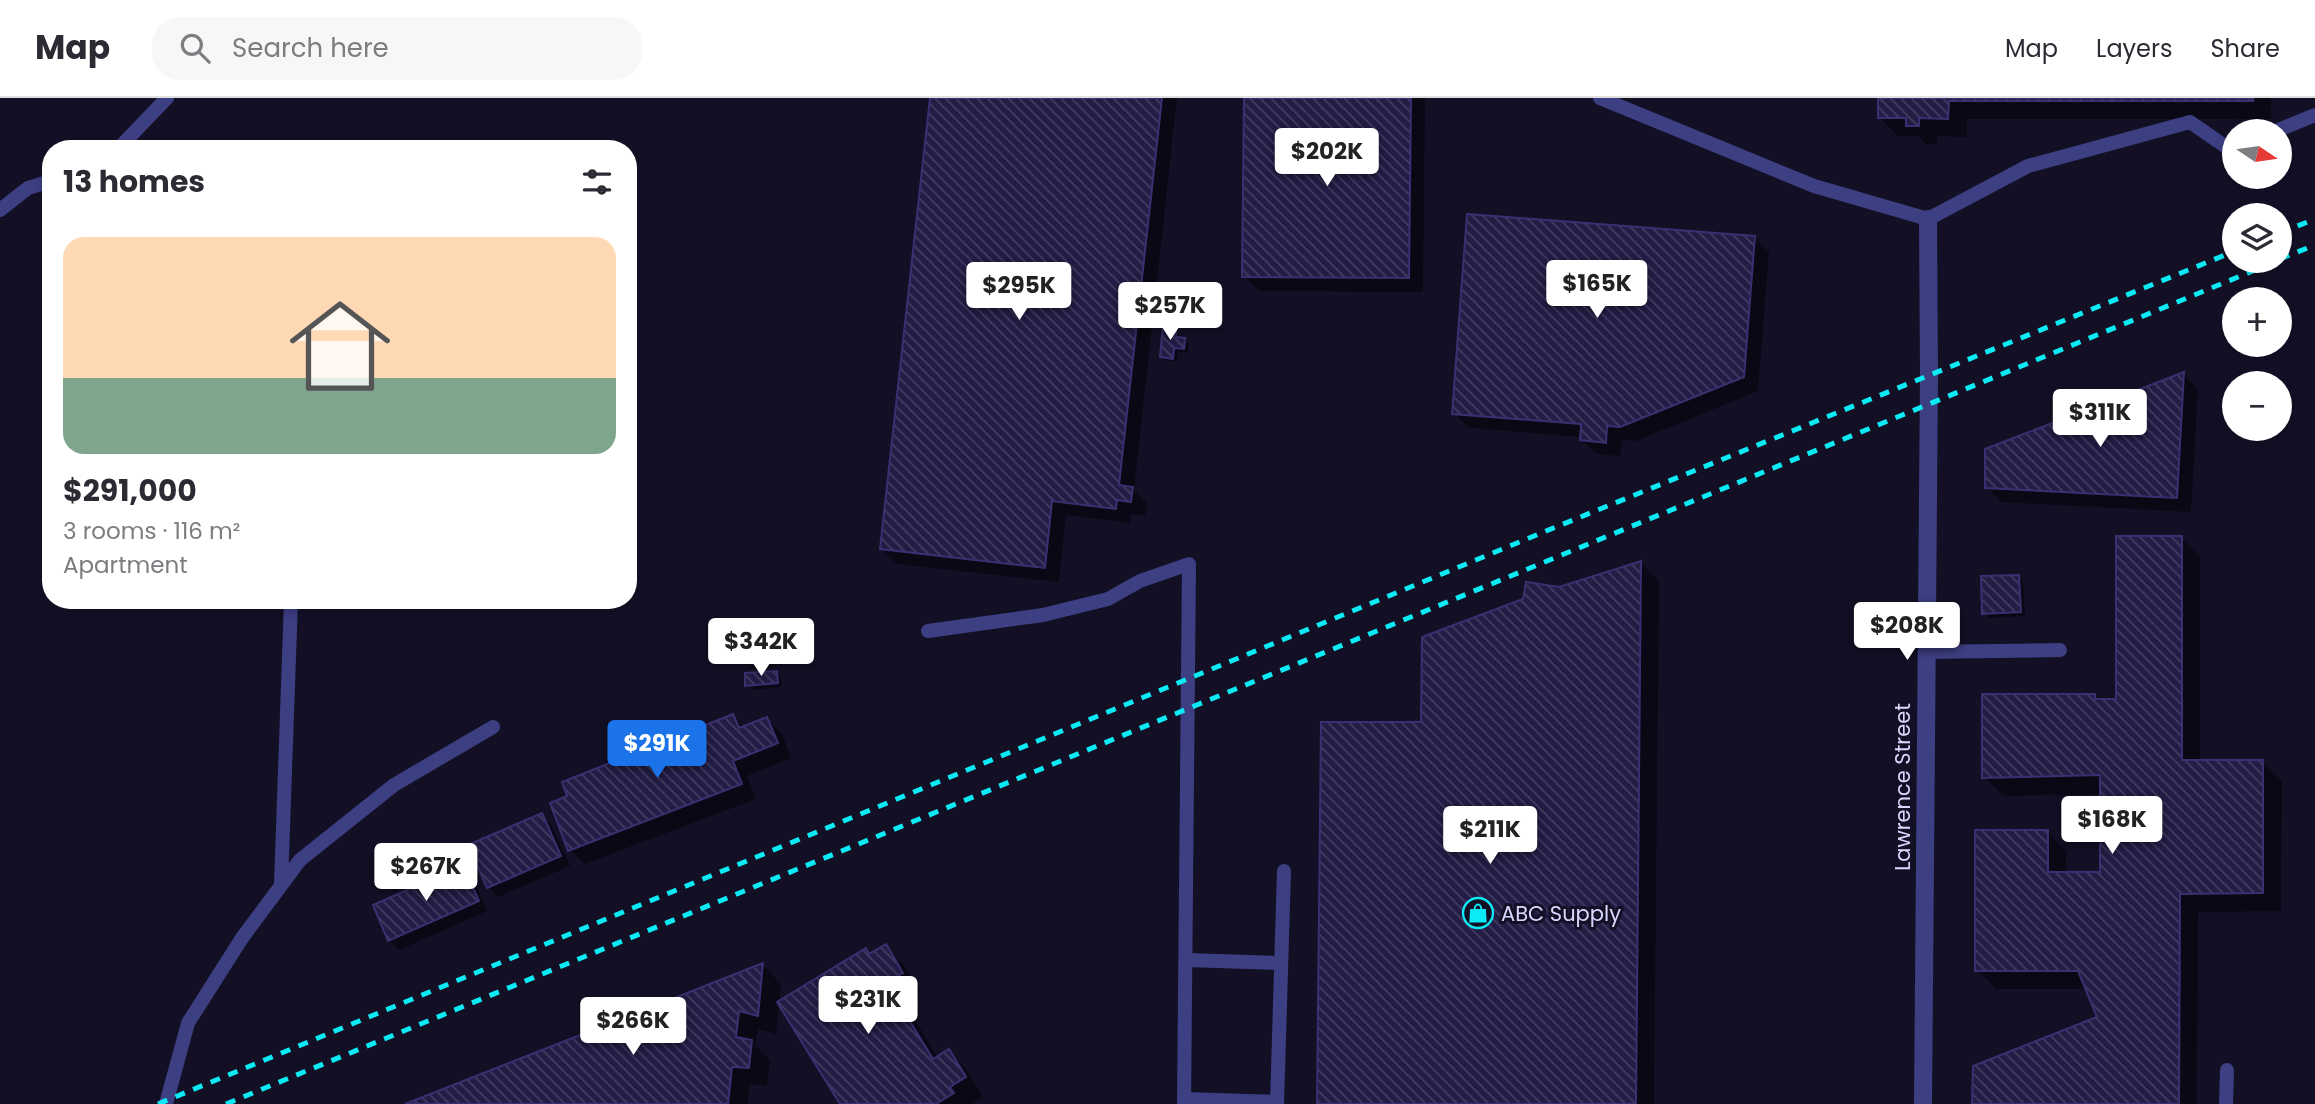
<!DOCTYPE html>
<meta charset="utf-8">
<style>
body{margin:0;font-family:Poppins,sans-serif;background:#f7f7f7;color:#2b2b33;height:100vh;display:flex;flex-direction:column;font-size:26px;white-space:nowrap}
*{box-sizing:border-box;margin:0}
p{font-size:23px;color:#7c7c81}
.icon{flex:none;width:38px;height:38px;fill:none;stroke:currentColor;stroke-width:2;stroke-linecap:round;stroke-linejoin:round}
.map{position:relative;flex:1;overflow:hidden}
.side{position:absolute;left:42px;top:42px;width:595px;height:469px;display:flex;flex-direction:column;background:#fff;border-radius:28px;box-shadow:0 4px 10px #0003}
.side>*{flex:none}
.needle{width:46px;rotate:103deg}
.controls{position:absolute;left:2222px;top:21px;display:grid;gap:14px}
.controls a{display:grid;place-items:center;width:70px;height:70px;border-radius:50%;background:#fff;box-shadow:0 4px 10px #0003;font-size:35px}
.price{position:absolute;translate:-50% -60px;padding:0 16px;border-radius:7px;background:#fff;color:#222;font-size:23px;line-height:46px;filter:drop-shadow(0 2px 4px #0008)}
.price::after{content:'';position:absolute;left:50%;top:42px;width:21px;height:16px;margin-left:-10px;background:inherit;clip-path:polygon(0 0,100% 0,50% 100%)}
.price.on{background:#1a73e8;color:#fff}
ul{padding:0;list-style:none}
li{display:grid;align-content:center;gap:14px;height:371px;padding:0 21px}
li+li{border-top:2px solid #e1e1e2}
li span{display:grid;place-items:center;height:217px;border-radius:21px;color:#555}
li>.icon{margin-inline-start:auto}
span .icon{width:126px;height:126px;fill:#fffc;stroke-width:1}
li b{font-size:30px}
h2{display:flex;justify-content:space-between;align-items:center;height:84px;padding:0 21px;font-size:30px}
header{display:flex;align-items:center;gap:42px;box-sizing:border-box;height:98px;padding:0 35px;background:#fff;border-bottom:2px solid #e1e1e2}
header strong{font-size:33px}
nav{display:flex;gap:38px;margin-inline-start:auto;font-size:24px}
.search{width:490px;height:63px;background:#f7f7f7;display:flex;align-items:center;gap:18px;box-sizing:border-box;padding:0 24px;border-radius:28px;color:#7c7c81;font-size:26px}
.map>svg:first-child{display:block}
.shadow{fill:#0007}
.building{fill:url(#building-back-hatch);stroke:#3a3071;stroke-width:2}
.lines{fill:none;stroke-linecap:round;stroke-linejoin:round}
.service{stroke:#3d3f83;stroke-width:14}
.minor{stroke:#3d3f83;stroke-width:18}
.rail{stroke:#0cebf5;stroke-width:5;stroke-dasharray:10 9;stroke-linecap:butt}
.labels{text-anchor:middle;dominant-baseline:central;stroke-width:6;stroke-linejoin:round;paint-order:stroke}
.street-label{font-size:21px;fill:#d9d7fd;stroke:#131026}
.poi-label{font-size:21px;fill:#d9d7fd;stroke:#131026;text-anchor:start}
</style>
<header>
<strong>Map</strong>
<div class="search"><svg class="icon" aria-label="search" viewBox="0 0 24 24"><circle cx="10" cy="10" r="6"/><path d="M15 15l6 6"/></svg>Search here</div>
<nav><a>Map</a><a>Layers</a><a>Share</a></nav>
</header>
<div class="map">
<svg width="2315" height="1006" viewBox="0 0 2315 1006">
<defs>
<pattern id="building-back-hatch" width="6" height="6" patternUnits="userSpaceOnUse" patternTransform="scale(1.75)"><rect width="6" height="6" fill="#231d46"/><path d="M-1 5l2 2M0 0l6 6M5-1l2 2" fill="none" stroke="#423d62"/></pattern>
</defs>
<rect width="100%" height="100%" fill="#131026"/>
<path class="shadow" d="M 932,0 L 1177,0 L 1134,392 L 1147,405 L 1145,418 L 1131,416 L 1130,425 L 1066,417 L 1059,484 L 897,466 L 882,451 Z
M 1246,0 L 1425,0 L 1423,194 L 1259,193 L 1244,178 Z
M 1879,0 L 2271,0 L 2271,21 L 1967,21 L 1967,39 L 1937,38 L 1937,46 L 1926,46 L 1919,38 L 1898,38 L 1880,20 Z
M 1754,139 L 1769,154 L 1758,293 L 1636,343 L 1622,342 L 1620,358 L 1596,356 L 1582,342 L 1582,339 L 1469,330 L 1454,315 Z
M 1175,230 L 1180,235 L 1180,241 L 1184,241 L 1189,246 L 1188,255 L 1178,254 L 1177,264 L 1166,263 L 1161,259 Z
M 2183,276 L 2198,291 L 2191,414 L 2001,404 L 1987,389 Z
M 2181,440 L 2200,459 L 2200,664 L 2263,664 L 2282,683 L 2281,813 L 2198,814 L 2197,1006 L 1974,1006 L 2099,920 L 2087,891 L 1996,891 L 1977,872 L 2047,734 L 2066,753 L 2066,776 L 2102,775 L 2102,696 L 2003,698 L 1984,679 L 2094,598 L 2099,602 L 2117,603 Z
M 1640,465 L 1659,483 L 1654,1006 L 1319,1006 L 1423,626 L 1524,503 Z
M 2019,479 L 2023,483 L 2025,518 L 1989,520 L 1984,515 Z
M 776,574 L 781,579 L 782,589 L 752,592 L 747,587 Z
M 733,618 L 745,630 L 767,621 L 782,636 L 791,660 L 747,678 L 756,701 L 585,766 L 570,752 Z
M 541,717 L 551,727 L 570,768 L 498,799 L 489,789 Z
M 462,769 L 472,779 L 487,813 L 399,852 L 389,842 Z
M 885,849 L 904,867 L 920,894 L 904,904 L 938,960 L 949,953 L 967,972 L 983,999 L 972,1006 L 842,1006 L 865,852 L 871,857 Z
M 763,867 L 781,886 L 776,936 L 758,931 L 755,948 L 770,962 L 767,988 L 750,986 L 748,1006 L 409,1006 Z"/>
<path class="building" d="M 930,0 L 1162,0 L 1119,387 L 1133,389 L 1131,404 L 1117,402 L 1116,411 L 1052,403 L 1045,470 L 880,451 Z
M 1244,0 L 1411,0 L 1409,180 L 1242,179 Z
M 1878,0 L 2253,0 L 2253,3 L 1949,3 L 1948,21 L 1919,20 L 1919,28 L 1906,28 L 1906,20 L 1878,20 Z
M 1467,116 L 1755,138 L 1744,279 L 1620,329 L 1607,328 L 1606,345 L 1580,342 L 1581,326 L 1452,316 Z
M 1163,227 L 1176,228 L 1176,239 L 1185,240 L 1184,251 L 1174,250 L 1173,261 L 1160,259 Z
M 2184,274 L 2177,400 L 1985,390 L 1985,351 Z
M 2116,438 L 2182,438 L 2182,662 L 2263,662 L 2263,795 L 2180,796 L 2179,1006 L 1972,1006 L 1973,968 L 2097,919 L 2078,873 L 1975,873 L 1975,732 L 2048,732 L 2048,774 L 2100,774 L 2100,677 L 1982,680 L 1982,596 L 2095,596 L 2095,601 L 2116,601 Z
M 1641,463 L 1636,1006 L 1317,1006 L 1321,624 L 1421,624 L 1422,539 L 1523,501 L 1526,484 L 1559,489 Z
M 2019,477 L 2021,514 L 1982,516 L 1981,478 Z
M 777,573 L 778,585 L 745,588 L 745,575 Z
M 733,616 L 739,630 L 767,619 L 778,645 L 733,663 L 742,686 L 568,753 L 550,705 L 567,698 L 562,684 Z
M 542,715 L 561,758 L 487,790 L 468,747 Z
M 463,767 L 479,803 L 388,843 L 373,807 Z
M 886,846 L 903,875 L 886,884 L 933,961 L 949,951 L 966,979 L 950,989 L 954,995 L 936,1006 L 840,1006 L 777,904 L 866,850 L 869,856 Z
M 763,865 L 758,918 L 739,913 L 736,939 L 752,942 L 749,970 L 732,969 L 728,1006 L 405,1006 Z"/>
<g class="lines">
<path class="service" d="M 1600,0 L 1814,88 L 1928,121 L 2028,68 L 2190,24 L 2232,53 L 2235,51
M 2276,33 L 2315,17
M 118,51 L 167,0
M 0,112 L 28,90 L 51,83
M 928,533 L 1043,517 L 1108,501 L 1140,483 L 1189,466 L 1184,1006
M 1926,554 L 2060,552
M 281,786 L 291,502
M 1186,862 L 1281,865
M 1184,1001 L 1277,1004
M 166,1006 L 188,925 L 242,840 L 300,762 L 394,687 L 493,629
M 1277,1006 L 1284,773
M 2226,1006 L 2227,972"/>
<path class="minor" d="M 1923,1006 L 1929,277 L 1928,121"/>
<path class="rail" d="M 2280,135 L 2315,121
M 2280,161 L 2315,147
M 158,1006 L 1551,431 L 2235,153
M 226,1006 L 2277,163"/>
</g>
<defs>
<g id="shop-ring" transform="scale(1.575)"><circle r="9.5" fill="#131026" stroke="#0cebf5" stroke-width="1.5"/><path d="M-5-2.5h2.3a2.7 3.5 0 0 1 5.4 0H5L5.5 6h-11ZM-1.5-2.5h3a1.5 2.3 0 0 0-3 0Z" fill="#0cebf5"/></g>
</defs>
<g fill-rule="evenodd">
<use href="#shop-ring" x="1478" y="815"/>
</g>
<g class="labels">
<g class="street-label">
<text transform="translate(1902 689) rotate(-90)">Lawrence Street</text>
</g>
<g class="poi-label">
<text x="1501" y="815">ABC Supply</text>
</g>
</g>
</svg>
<div class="controls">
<a><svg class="needle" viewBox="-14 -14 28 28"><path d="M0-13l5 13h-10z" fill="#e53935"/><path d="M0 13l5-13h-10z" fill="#7c7c81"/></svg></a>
<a><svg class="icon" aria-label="layers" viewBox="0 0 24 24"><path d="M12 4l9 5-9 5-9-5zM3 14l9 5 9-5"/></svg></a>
<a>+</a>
<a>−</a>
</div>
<b class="price" style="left:1327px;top:90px">$202K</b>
<b class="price" style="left:1597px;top:222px">$165K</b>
<b class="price" style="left:1019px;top:224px">$295K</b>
<b class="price" style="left:1170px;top:244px">$257K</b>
<b class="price" style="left:2100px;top:351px">$311K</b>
<b class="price" style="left:1907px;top:564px">$208K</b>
<b class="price" style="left:761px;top:580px">$342K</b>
<b class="price on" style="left:657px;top:682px">$291K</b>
<b class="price" style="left:2112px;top:758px">$168K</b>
<b class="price" style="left:1490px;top:768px">$211K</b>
<b class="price" style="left:426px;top:805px">$267K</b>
<b class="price" style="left:868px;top:938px">$231K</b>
<b class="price" style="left:633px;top:959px">$266K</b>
<section class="side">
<h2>13 homes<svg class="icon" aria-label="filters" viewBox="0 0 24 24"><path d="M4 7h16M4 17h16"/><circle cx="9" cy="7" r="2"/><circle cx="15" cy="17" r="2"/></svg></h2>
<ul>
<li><span style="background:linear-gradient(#ffd9b3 65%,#7fa58c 0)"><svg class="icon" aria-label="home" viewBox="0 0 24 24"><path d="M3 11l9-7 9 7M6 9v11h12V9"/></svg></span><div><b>$291,000</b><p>3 rooms · 116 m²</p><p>Apartment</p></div></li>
</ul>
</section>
</div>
